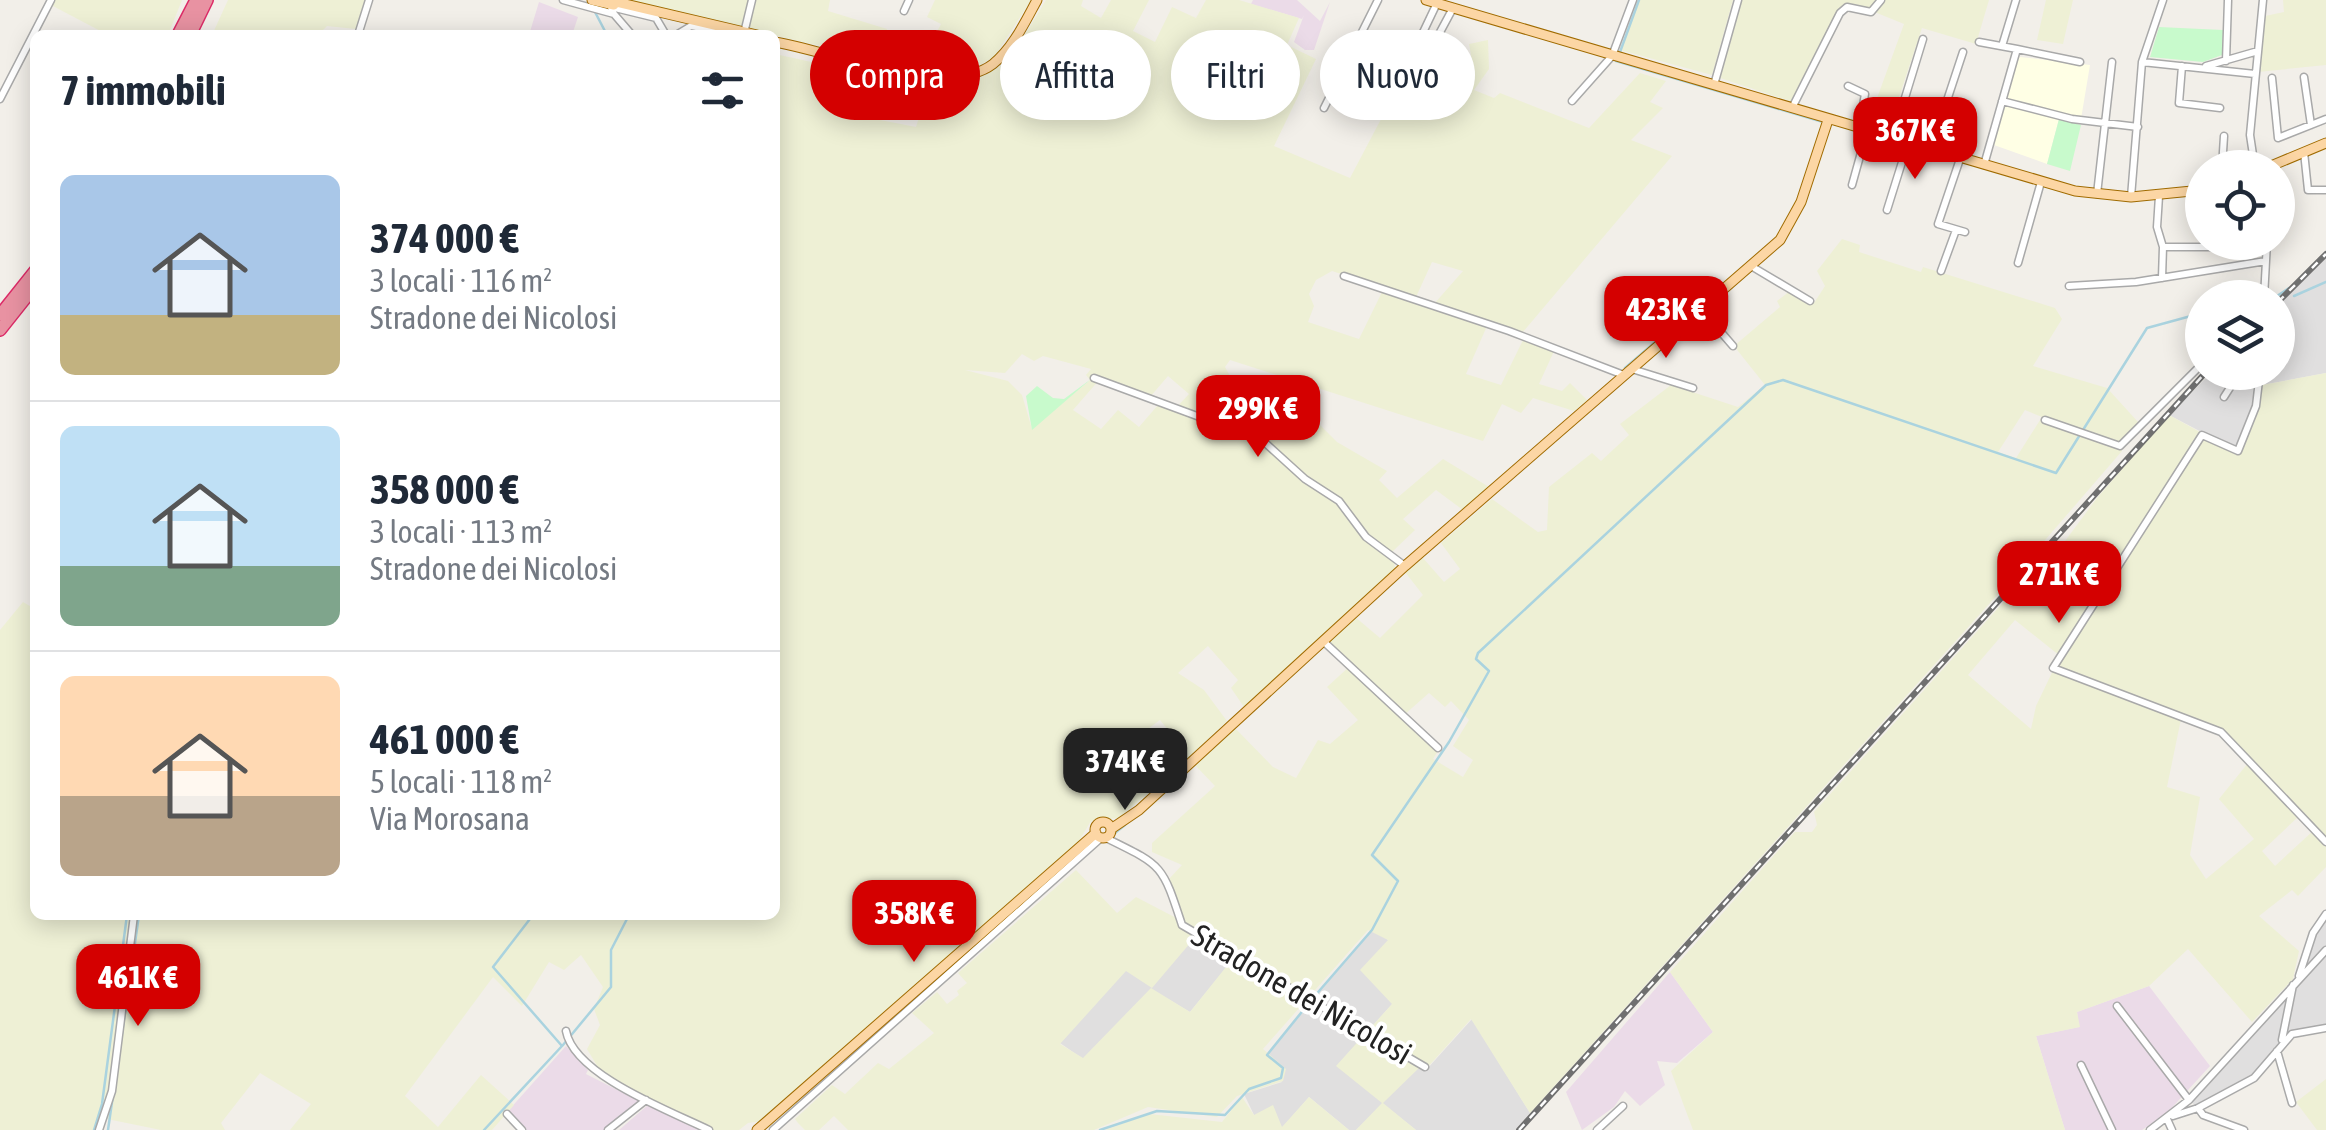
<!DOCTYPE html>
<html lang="it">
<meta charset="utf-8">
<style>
body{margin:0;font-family:"Asap Condensed",sans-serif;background:#f6f6f7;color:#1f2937;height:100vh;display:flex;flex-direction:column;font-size:38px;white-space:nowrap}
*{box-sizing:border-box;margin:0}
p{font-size:32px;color:#747a83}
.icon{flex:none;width:55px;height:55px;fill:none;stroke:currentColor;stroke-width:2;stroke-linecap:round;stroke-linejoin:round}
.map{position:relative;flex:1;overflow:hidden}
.drawer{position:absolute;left:30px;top:30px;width:750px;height:890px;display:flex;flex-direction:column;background:#fff;border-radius:15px;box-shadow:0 5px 25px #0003}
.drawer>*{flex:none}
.guide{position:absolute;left:810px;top:30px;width:950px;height:90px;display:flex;gap:20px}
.controls{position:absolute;left:2185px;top:150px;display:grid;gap:20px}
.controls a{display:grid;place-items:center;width:110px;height:110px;border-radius:50%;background:#fff;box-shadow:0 5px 25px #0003;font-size:50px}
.price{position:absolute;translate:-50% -85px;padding:0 22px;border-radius:20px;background:#d40000;color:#fff;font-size:32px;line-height:65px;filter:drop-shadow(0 2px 5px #0008)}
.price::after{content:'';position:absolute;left:50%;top:60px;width:30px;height:22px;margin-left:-15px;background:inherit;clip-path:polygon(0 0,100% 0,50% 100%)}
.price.active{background:#222;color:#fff}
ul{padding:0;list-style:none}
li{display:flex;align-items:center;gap:30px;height:250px;padding:0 30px}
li+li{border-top:2px solid #e0e1e3}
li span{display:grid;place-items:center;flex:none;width:280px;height:200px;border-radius:15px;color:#555}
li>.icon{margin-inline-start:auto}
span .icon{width:120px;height:120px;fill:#fffc;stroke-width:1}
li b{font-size:42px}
h2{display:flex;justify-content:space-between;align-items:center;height:120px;padding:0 30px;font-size:42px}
.chip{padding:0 35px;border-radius:45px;background:#fff;box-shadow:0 5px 25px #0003;font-size:35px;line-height:90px}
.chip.active{background:#d40000;color:#fff}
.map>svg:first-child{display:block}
.residential{fill:#e0dfdf}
.industrial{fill:#ebdbe8}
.education{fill:#ffffe5}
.farmland{fill:#eef0d5;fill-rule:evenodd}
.park{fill:#c8facc}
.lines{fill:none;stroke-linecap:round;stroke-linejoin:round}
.stream{stroke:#aad3df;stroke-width:2.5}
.minor-casing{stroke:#a9a9a9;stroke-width:9}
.major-casing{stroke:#a06b00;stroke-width:11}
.highway-casing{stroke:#dc2a67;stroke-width:14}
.minor{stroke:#fff;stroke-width:6}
.major{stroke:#fcd6a4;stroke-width:9}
.highway{stroke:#e892a2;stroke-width:11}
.rail-casing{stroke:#707070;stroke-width:6}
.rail{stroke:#fff;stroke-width:2.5;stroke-dasharray:8;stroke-linecap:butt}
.labels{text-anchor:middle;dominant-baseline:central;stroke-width:8;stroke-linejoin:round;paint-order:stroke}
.street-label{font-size:32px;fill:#222;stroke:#fff}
</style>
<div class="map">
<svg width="2326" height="1130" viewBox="0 0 2326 1130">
<rect width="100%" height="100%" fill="#f2efe9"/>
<path class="residential" d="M 2326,258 L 2326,373 L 2262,385 L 2264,373 L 2278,372 L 2278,306 Z
M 2211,373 L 2260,373 L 2256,406 L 2238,451 L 2169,415 Z
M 2326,914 L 2326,1028 L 2292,1034 L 2254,1078 L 2198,1108 L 2189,1100 L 2297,980 L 2306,951 Z
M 1373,927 L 1388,940 L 1393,1003 L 1337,1066 L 1427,1069 L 1472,1019 L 1530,1113 L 1515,1130 L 1416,1130 L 1383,1104 L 1356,1130 L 1349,1130 L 1309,1097 L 1282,1128 L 1254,1115 L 1244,1094 L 1282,1082 L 1263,1060 Z
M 1197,935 L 1235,957 L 1190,1012 L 1151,989 L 1083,1059 L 1060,1043 L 1126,970 Z"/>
<path class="industrial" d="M 1253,0 L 1297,0 L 1320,21 L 1330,2 L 1314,50 L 1305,50 L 1294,42 L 1304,15 L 1302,19 L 1251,4 Z
M 539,2 L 578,17 L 572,35 L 529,35 Z
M 1670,972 L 1713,1032 L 1677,1063 L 1657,1061 L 1665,1085 L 1640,1106 L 1625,1091 L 1614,1107 L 1582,1130 L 1566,1092 Z
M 2149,986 L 2210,1066 L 2167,1113 L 2142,1130 L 2065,1130 L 2036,1036 L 2079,1027 L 2077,1012 Z
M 566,1046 L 588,1070 L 586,1074 L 639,1101 L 606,1130 L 525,1130 L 507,1112 Z
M 648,1105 L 701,1130 L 619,1130 Z"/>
<path class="education" d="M 2020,57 L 2090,65 L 2081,119 L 2007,100 L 2015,61 Z
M 2005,106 L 2059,119 L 2047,164 L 1994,145 Z"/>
<path class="farmland" d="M 53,0 L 182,0 L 168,35 L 108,35 L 51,5 Z
M 228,0 L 366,0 L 356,29 L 327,26 L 318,35 L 212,35 Z
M 620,0 L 830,0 L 828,11 L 887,29 L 884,42 L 922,60 L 941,24 L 927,17 L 935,0 L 1031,0 L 995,56 L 970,71 L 943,74 Z
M 1046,0 L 1083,0 L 1081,6 L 1101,18 L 1111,0 L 1149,0 L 1133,31 L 1155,42 L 1172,7 L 1196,18 L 1206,0 L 1239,0 L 1299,18 L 1287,45 L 1316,59 L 1274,146 L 1350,178 L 1419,47 L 1473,66 L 1469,44 L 1488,40 L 1489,69 L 1474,90 L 1494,98 L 1500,93 L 1589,128 L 1640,73 L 1666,81 L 1650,102 L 1663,108 L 1631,140 L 1672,156 L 1522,333 L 1555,349 L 1539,384 L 1562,391 L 1570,383 L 1587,400 L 1574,411 L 1533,398 L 1521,413 L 1502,404 L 1483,441 L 1230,360 L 1225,367 L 1247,406 L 1255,401 L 1270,416 L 1279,410 L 1294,424 L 1309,414 L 1337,442 L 1387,471 L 1379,480 L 1397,498 L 1443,459 L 1489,487 L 1463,510 L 1436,490 L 1403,519 L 1415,530 L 1393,551 L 1395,569 L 1244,707 L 1231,688 L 1238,680 L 1208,646 L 1178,673 L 1204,690 L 1227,721 L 1178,767 L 1158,751 L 1174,737 L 1160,720 L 1141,734 L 1145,739 L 1124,760 L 1151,791 L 1118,818 L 1091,821 L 1074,849 L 762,1121 L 748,1123 L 739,1130 L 712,1130 L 602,1074 L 587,1049 L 600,1025 L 594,1009 L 603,987 L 581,955 L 564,970 L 549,962 L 522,1006 L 493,977 L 405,1096 L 438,1127 L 481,1075 L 514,1105 L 492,1130 L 290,1130 L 311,1104 L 260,1073 L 221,1123 L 225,1130 L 161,1130 L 107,1119 L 136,915 L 775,915 L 775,54 L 839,68 L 831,103 L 870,118 L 916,127 L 929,86 L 969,84 L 1009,61 ZM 1432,262 L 1463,271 L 1434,304 L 1416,297 ZM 1332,271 L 1384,288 L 1359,339 L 1308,322 L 1314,306 L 1309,294 L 1316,280 ZM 1487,326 L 1523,340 L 1501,385 L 1466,374 ZM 1022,354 L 1034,361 L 1043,356 L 1091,369 L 1086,375 L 1090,380 L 1032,429 L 1022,395 L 1008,381 L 965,370 L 1005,373 ZM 1168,376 L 1189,394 L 1174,410 L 1158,405 L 1139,427 L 1118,410 L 1101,429 L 1073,410 L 1100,379 L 1150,397 Z
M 1639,0 L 1733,0 L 1712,75 L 1620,50 Z
M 1738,0 L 1989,0 L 1976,44 L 1922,28 L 1888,130 L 1868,123 L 1904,24 L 1855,4 L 1843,6 L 1793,102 L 1717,77 Z
M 2046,0 L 2073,0 L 2063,44 L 2037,40 Z
M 2283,0 L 2326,0 L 2326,65 L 2258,72 L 2265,16 L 2284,12 Z
M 1842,239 L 1860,245 L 1859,252 L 1921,272 L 1923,267 L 2055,308 L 2062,319 L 2033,366 L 2107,388 L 2139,423 L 2120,444 L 2122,451 L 2008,583 L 1530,1113 L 1471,1019 L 1426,1069 L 1421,1066 L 1383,1103 L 1416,1130 L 1356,1130 L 1382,1103 L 1336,1066 L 1392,1004 L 1360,970 L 1388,940 L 1368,930 L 1263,1049 L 1286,1069 L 1283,1081 L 1237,1096 L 1217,1117 L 1148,1107 L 1094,1130 L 848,1130 L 834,1116 L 819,1130 L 805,1130 L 798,1123 L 795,1119 L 832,1085 L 845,1094 L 878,1063 L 889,1069 L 934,1033 L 912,1013 L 937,992 L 947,1004 L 959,995 L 957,991 L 967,983 L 958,973 L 1076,870 L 1117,913 L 1136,897 L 1182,921 L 1169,879 L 1182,865 L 1152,852 L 1152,843 L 1215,786 L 1194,764 L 1234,727 L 1273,767 L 1296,778 L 1318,740 L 1330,744 L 1358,720 L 1327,687 L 1350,666 L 1325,641 L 1354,616 L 1380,638 L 1423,595 L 1405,572 L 1423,558 L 1444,582 L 1460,569 L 1441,543 L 1492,499 L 1538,532 L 1547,530 L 1549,487 L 1592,453 L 1601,461 L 1629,435 L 1620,424 L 1671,385 L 1738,407 L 1765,385 L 1734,346 L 1780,307 L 1777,301 L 1790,291 L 1814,303 L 1825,286 L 1817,271 ZM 2025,410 L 2042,417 L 2016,458 L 1998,452 ZM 1429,693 L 1445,707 L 1451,701 L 1469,720 L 1453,746 L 1473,760 L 1463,777 L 1433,759 L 1440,748 L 1404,715 ZM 1197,935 L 1234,957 L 1190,1012 L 1151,988 L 1083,1058 L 1060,1044 L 1126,971 L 1152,988 Z
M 2326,373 L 2326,842 L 2231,739 L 2181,719 L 2167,787 L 2200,797 L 2190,855 L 2206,879 L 2254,839 L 2219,799 L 2248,763 L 2298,817 L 2262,851 L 2275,866 L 2313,831 L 2326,846 L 2326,867 L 2298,896 L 2292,890 L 2259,916 L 2299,951 L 2293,979 L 2252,1022 L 2188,949 L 2149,986 L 2077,1012 L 2080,1027 L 2036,1036 L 2065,1130 L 1693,1130 L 1671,1071 L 1713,1032 L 1670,972 L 1795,832 L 1812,832 L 1817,825 L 1814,812 L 2009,596 L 2042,572 L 2097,498 L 2169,415 L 2238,453 L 2253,426 L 2262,385 ZM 2015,620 L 2060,656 L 2036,706 L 2031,729 L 1968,675 Z
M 23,602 L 35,609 L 35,915 L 132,915 L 109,1091 L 99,1130 L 0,1130 L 0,630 Z
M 2326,1079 L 2326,1130 L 2317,1130 L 2296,1102 Z
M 1242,1097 L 1254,1115 L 1273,1105 L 1282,1127 L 1309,1097 L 1349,1130 L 1105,1130 L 1149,1114 L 1222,1122 Z"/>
<path class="park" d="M 2159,27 L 2223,30 L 2222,55 L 2203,62 L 2150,57 Z
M 2059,119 L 2081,125 L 2070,171 L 2047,164 Z
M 1091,379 L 1032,430 L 1026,396 L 1037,386 L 1053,398 L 1064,399 Z"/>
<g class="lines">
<path class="stream" d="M 595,12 L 607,35
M 1620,52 L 1639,0
M 1616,61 L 1823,122
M 2294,296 L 2326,282
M 2274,298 L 2289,288
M 1625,368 L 1717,289
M 1115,833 L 1125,825
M 1313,998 L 1372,930 L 1398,881 L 1372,855 L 1449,742 L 1489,671 L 1476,659 L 1478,653 L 1766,385 L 1783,380 L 2056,473 L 2147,328 L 2202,313
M 563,1045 L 611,987 L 611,950 L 629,915
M 855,1053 L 871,1038
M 94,1130 L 102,1104 L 127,915
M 108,1130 L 139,915
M 484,1130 L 562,1046 L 493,967 L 533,915
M 1100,1130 L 1157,1111 L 1225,1115 L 1249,1089 L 1281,1078 L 1283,1068 L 1267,1055 L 1309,1003"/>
<g class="minor-casing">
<path id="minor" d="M 563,0 L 614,14 L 632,35
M 611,7 L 656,18 L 666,35
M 904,11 L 909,0
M 745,29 L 752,0
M 358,35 L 369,0
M 676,35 L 691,26 L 735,34
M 1979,42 L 2017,49
M 2002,46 L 2016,0
M 1431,49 L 1453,8
M 1397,60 L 1408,64 L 1437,3
M 2226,61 L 2228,0
M 2142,62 L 2255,74
M 2182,66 L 2179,103 L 2220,108
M 2206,66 L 2258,51
M 2304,77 L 2311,125
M 2272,78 L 2278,138 L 2326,119
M 1714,85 L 1738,0
M 1848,86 L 1865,94 L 1859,127
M 0,99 L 51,0
M 1572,101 L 1612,56 L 1633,0
M 2002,101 L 2072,119 L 2138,127
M 1324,108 L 1378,0
M 1792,108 L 1840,13 L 1847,7 L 1871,12 L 1881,0
M 1893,137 L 1923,39
M 1931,149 L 1963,52
M 2304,152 L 2308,190 L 2326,190
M 1960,159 L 1938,224 L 1965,232
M 1984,165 L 2017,49 L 2080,62
M 2222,168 L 2224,136
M 2255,168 L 2250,135 L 2263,0
M 1852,185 L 1867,131
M 2199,191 L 2202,229
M 2097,194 L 2112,62
M 2159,196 L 2157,227 L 2163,247 L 2215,247
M 2131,197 L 2142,62 L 2163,0
M 1887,210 L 1908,143
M 2018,263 L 2041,182
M 1751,266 L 1810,301
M 1941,271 L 1956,230
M 1344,276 L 1509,331 L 1621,374
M 2162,278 L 2163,247
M 2069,286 L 2136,282 L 2266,261
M 2264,298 L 2267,242
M 1701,309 L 1733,346
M 1632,369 L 1693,388
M 2260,372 L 2256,406 L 2238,451 L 2202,435 L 2053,668 L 2221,732 L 2326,842
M 1094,378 L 1262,440 L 1305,479 L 1339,501 L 1366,537 L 1405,566
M 2224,397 L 2240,372
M 2045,420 L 2120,446 L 2202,364
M 1323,641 L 1438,748
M 1106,838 C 1163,866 1162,864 1182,925 L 1425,1067
M 2299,976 L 2313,933 L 2326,914
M 2117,1006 L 2189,1100
M 566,1031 C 574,1075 670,1111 709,1130
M 2282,1040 L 2293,985
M 2277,1051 L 2292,1103
M 2081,1065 L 2112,1130
M 2198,1108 L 2254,1078 L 2292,1034 L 2326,1028
M 507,1114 L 522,1130
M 2173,1116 L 2198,1108 L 2203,1115 L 2244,1130
M 2167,1119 L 2172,1130
M 99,1130 L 112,1091 L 134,915
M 608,1130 L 646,1100
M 773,1130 L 1101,838
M 1597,1130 L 1623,1106
M 2150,1130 L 2189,1100 L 2326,950"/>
</g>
<g class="major-casing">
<path id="major" d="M 592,0 L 614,5
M 608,0 L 757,35
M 1426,0 L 2075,191 L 2131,197 L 2202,190
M 775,42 C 831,51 946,100 993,64 C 1013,48 1025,22 1037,0
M 2266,168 L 2326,143
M1095 830a8 8 0 1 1 16 0a8 8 0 1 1-16 0Z
M 1111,829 L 1139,810 L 1405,566 L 1780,240 L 1801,202 L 1828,120
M 757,1130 L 1096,833"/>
</g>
<g class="highway-casing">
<path id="highway" d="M 178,35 L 196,0
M 190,35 L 207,0
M 0,315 L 35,271
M 0,330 L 35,286"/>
</g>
<use href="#minor" class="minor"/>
<use href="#major" class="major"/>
<use href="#highway" class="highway"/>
<g class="rail-casing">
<path id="rail" d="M 2278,302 L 2326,254
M 1519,1130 L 2206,372"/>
</g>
<use href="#rail" class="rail"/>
</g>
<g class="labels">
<g class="street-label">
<text transform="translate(1302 994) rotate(30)">Stradone dei Nicolosi</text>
</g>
</g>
</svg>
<div class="controls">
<a><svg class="icon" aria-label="locate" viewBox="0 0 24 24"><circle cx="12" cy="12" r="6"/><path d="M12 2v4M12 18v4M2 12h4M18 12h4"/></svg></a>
<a><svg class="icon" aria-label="layers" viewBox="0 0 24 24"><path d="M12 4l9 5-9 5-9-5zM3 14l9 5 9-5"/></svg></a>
</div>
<b class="price" style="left:1915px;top:182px">367K €</b>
<b class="price" style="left:1666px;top:361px">423K €</b>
<b class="price" style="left:1258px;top:460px">299K €</b>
<b class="price" style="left:2059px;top:626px">271K €</b>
<b class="price active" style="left:1125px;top:813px">374K €</b>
<b class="price" style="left:914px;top:965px">358K €</b>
<b class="price" style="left:138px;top:1029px">461K €</b>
<div class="guide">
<a class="chip active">Compra</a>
<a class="chip">Affitta</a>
<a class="chip">Filtri</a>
<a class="chip">Nuovo</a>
</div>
<section class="drawer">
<h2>7 immobili<svg class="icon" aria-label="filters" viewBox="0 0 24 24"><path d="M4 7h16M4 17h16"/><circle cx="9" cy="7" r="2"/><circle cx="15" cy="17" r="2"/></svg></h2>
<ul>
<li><span style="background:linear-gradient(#a9c7e8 70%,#c2b280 0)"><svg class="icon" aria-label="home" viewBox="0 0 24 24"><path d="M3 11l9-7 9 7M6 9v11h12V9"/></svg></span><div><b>374 000 €</b><p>3 locali · 116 m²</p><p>Stradone dei Nicolosi</p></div></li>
<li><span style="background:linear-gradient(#bfe0f5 70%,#7fa58c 0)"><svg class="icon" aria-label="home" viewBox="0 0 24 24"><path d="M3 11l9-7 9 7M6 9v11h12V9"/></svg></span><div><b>358 000 €</b><p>3 locali · 113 m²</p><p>Stradone dei Nicolosi</p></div></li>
<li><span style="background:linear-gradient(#ffd9b3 60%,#b9a48a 0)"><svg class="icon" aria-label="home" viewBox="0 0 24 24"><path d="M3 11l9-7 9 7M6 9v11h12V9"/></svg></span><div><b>461 000 €</b><p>5 locali · 118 m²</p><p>Via Morosana</p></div></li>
</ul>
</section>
</div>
